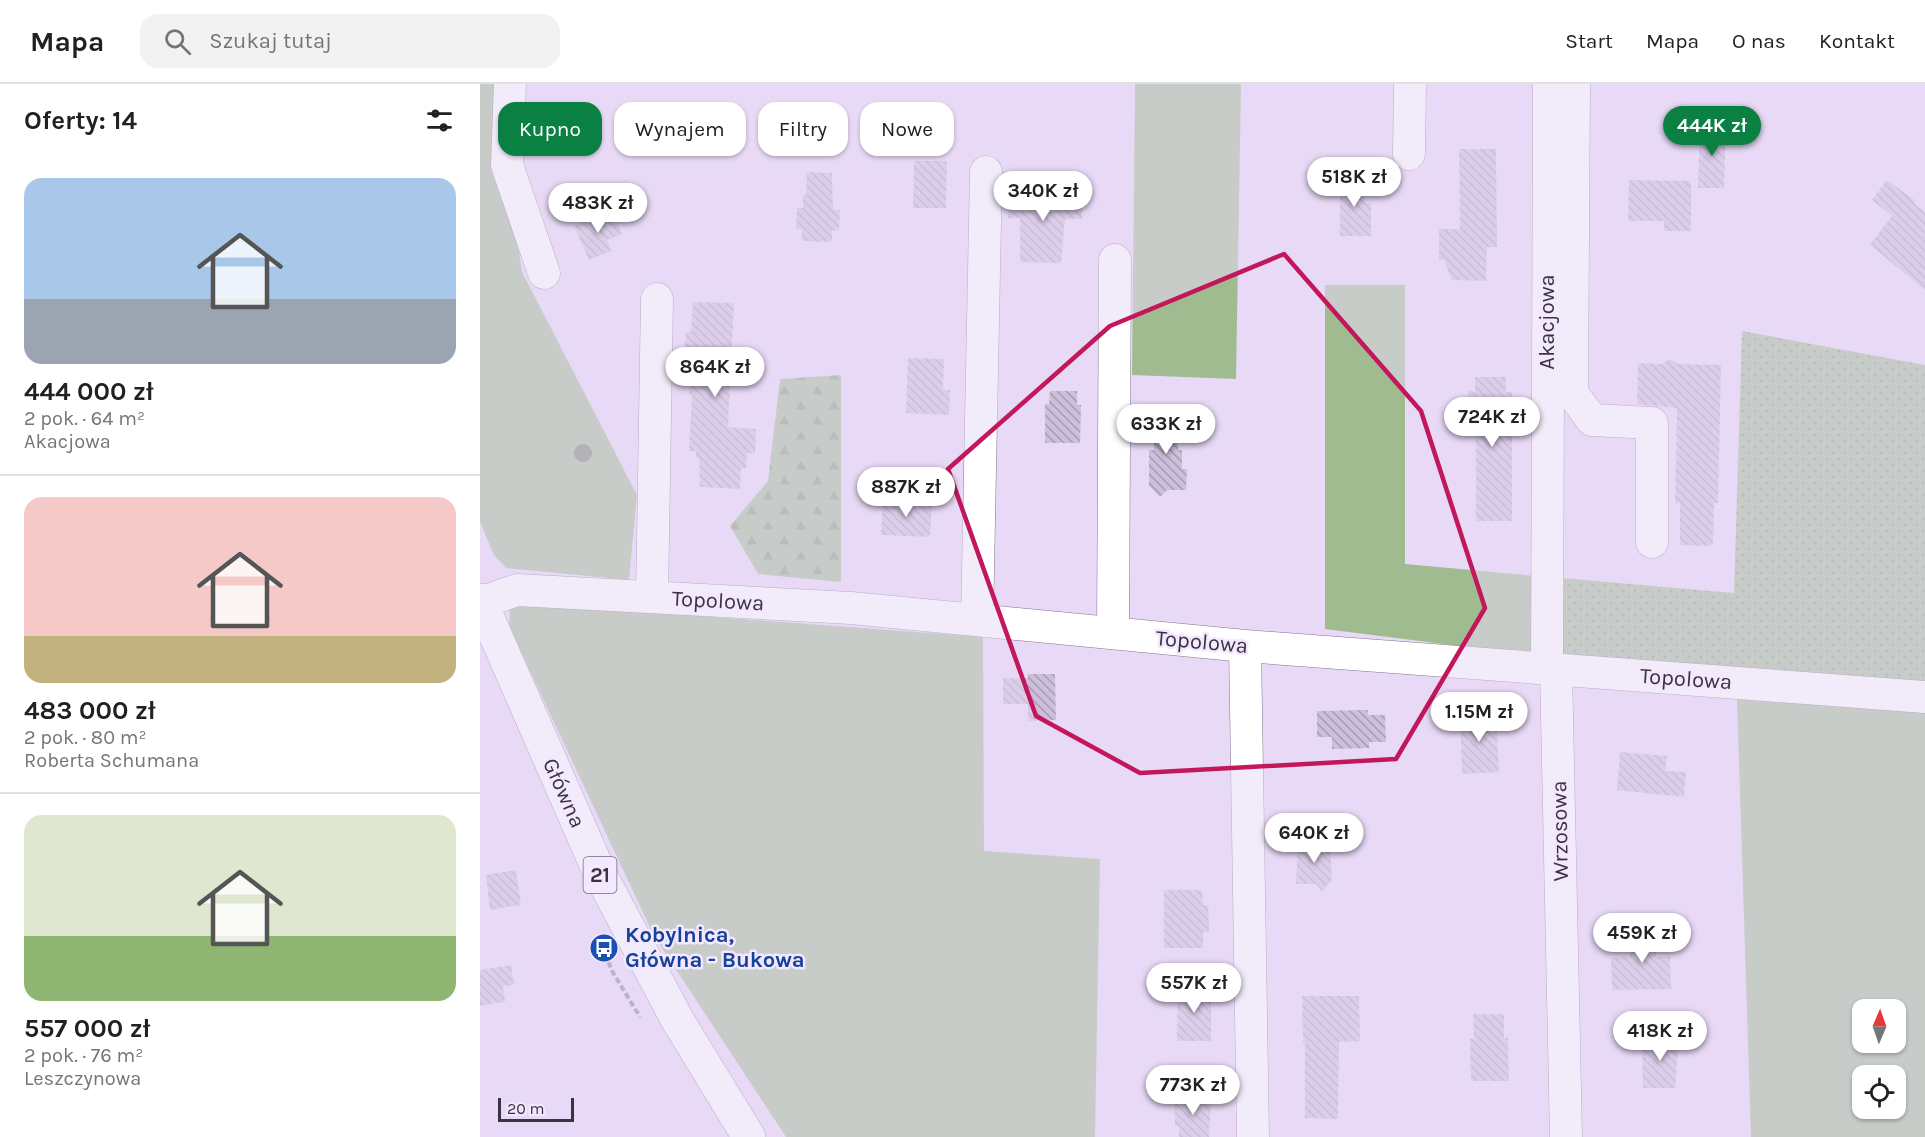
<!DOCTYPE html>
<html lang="pl">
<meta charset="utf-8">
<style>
body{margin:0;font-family:Karla,sans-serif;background:#f2f2f2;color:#202124;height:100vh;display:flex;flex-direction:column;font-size:22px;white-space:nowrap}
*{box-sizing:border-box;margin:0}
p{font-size:20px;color:#757577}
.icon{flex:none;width:33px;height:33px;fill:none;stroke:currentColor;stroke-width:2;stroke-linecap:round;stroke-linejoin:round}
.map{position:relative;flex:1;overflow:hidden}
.sheet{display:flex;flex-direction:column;background:#fff;width:480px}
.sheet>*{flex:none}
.guide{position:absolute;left:18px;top:18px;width:570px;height:54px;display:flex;gap:12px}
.needle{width:39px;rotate:2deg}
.tools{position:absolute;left:1372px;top:915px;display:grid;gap:12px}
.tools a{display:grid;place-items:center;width:54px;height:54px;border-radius:12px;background:#fff;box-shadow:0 2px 4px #0004;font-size:30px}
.scale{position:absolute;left:18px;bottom:15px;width:76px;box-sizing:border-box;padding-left:6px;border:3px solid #3a343f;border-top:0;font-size:16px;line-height:21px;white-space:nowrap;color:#3a343f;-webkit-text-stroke:4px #f3e8ff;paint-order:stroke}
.price{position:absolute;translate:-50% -51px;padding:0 14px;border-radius:21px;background:#fff;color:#222;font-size:20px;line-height:39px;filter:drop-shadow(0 2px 3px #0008)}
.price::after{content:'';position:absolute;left:50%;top:36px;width:18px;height:14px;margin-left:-9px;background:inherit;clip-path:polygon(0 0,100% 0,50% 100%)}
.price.active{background:#0b8043;color:#fff}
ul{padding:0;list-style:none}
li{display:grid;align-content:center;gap:12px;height:318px;padding:0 24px}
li+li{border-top:2px solid #e0e0e0}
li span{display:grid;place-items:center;height:186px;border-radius:18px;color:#555}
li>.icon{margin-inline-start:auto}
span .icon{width:108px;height:108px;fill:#fffc;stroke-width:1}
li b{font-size:26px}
h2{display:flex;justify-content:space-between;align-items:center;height:72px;padding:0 24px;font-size:26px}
.pill{padding:0 21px;border-radius:18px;background:#fff;box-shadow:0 2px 4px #0004;font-size:21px;line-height:54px}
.pill.active{background:#0b8043;color:#fff}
header{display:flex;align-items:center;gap:36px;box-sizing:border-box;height:84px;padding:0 30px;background:#fff;border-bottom:2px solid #e0e0e0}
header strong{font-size:28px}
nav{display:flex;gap:33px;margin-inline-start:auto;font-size:21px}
.search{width:420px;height:54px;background:#f2f2f2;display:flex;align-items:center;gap:15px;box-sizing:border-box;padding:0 21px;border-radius:18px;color:#757577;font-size:22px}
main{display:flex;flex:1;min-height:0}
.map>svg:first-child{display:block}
.green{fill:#a1bb91;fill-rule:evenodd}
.forest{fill:url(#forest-firs)}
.garden{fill:url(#garden-dots)}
.building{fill:url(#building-back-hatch)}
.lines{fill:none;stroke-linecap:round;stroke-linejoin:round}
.minor-casing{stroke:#82758e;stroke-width:33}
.major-casing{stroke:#82758e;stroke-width:34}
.path{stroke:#8a8093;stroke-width:4;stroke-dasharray:6 3;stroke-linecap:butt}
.minor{stroke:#fff;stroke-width:32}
.major{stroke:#fff;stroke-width:33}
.tree{fill:#777e70}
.marked{fill:none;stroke:#c2185b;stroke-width:4.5;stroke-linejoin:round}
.labels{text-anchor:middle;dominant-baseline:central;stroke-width:5;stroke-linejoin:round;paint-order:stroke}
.shield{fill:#f3e8ff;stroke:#726a79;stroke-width:1.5}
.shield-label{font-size:21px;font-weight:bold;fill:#3a343f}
.street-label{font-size:22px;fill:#3a343f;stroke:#f3e8ff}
.transit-label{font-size:22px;font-weight:bold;fill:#164399;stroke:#f3e8ff;text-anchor:start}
</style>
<header>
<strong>Mapa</strong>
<div class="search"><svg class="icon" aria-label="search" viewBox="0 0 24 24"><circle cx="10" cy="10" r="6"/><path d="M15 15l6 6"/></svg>Szukaj tutaj</div>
<nav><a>Start</a><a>Mapa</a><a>O nas</a><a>Kontakt</a></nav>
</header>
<main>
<section class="sheet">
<h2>Oferty: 14<svg class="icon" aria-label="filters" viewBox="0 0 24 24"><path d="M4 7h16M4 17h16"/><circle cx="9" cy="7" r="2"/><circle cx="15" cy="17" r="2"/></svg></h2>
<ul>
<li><span style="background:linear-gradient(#a9c7e8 65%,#9aa5b1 0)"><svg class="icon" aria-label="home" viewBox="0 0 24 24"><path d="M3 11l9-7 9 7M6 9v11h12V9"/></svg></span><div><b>444 000 zł</b><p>2 pok. · 64 m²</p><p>Akacjowa</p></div></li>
<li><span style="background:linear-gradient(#f6c9c9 75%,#c2b280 0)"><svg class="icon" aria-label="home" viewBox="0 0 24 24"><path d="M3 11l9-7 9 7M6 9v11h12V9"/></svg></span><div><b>483 000 zł</b><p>2 pok. · 80 m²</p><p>Roberta Schumana</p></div></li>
<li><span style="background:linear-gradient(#dfe7d0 65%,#8fb573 0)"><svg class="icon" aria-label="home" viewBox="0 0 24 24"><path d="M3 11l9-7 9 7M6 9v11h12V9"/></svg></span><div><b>557 000 zł</b><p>2 pok. · 76 m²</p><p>Leszczynowa</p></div></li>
</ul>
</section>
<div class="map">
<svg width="1445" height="1053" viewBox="0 0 1445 1053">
<defs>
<pattern id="forest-firs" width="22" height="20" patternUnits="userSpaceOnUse" patternTransform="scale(1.5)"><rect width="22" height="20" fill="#a1bb91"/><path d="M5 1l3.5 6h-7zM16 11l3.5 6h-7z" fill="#849978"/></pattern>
<pattern id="garden-dots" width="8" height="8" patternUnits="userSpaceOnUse" patternTransform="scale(1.5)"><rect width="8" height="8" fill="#a1bb91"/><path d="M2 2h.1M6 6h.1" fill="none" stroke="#849978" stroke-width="1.8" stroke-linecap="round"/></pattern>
<pattern id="building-back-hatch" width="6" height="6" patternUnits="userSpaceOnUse" patternTransform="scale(1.5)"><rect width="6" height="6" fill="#cdbfdb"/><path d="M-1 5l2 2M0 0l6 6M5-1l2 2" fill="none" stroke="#a79cb3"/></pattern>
</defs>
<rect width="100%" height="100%" fill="#e8daf6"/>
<path class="green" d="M 0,0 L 14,0 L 42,188 L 157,411 L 149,496 L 26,484 L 14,471 L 0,438 Z
M 655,0 L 761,0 L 756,295 L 652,291 Z
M 845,201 L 925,201 L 925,480 L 1056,492 L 1057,572 L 845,545 Z
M 37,516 L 113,524 L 503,553 L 504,767 L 620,775 L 615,1053 L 306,1053 L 174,852 L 29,542 L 30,524 Z
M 1257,615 L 1445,626 L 1445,1053 L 1271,1053 ZM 1383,926 L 1416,926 L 1416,958 L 1383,958 ZM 1383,992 L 1416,992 L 1416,1024 L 1383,1024 Z"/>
<path class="forest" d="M 361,291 L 361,498 L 278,490 L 250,442 L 288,397 L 300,295 Z"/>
<path class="garden" d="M 1262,247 L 1445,281 L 1445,600 L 1082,573 L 1081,494 L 1254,509 Z"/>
<path class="building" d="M 77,25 L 121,27 L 120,60 L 110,60 L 109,71 L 75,70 Z
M 1220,42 L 1246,42 L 1244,104 L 1218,104 Z
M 979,65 L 1016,65 L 1017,163 L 1007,163 L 1006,197 L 972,196 L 964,176 L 959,176 L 959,145 L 980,145 Z
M 434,77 L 467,77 L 466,124 L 433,124 Z
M 327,88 L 352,89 L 353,126 L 360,126 L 359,147 L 352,146 L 352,158 L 322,157 L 322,145 L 316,145 L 317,124 L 323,124 L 323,111 L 326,111 Z
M 860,92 L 885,92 L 885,119 L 891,119 L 891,152 L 860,152 Z
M 1149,96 L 1211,97 L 1211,147 L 1184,147 L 1184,137 L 1148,137 Z
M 1407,96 L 1436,117 L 1434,119 L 1445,128 L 1445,206 L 1390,161 L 1412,132 L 1392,116 Z
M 529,106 L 602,107 L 602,135 L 585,135 L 581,179 L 540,178 L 540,134 L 528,134 Z
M 133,127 L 142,150 L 127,156 L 131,167 L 109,176 L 94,142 Z
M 213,218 L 254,219 L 248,343 L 276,345 L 275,370 L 267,369 L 266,385 L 261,384 L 260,405 L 220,403 L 219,373 L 216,373 L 216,367 L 209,367 L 212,310 L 209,310 L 210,279 L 204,279 L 206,248 L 211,248 Z
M 428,274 L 464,275 L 463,306 L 470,306 L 469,331 L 426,329 Z
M 1190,275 L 1198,280 L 1241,281 L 1238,419 L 1234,419 L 1233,462 L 1200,461 L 1200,419 L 1195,419 L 1197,324 L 1157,320 L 1158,279 L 1182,280 Z
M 995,293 L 1026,293 L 1026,308 L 1032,308 L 1032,437 L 996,437 L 996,352 L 988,352 L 988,307 L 995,308 Z
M 570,307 L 597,307 L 597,321 L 601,321 L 600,359 L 565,359 L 565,320 L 569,320 Z
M 674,327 L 698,327 L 698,366 L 702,366 L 702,385 L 707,385 L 706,406 L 687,406 L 680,413 L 669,402 L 669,366 L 674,366 Z
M 403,415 L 452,418 L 450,453 L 401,451 Z
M 548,590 L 575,590 L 576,636 L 548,637 L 548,620 L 523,620 L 523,594 L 548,594 Z
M 888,626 L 888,631 L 905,631 L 906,658 L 889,658 L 889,664 L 852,665 L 852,653 L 837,653 L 837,627 Z
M 1016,629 L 1019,688 L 982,690 L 980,630 Z
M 1140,668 L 1187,672 L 1185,687 L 1206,688 L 1204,713 L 1137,706 Z
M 818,759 L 850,759 L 852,796 L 842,807 L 836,800 L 816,800 Z
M 36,786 L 41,821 L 10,826 L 6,791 Z
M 684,806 L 722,806 L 723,821 L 728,821 L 729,835 L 729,848 L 723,848 L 723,864 L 684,864 Z
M 1176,841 L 1176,873 L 1190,873 L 1191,905 L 1132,906 L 1131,874 L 1150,873 L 1150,842 Z
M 31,881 L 34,901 L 23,902 L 25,918 L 0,922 L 0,886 Z
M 698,903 L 731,903 L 731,957 L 697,957 Z
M 822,912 L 879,912 L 880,957 L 859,958 L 858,1035 L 825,1034 L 825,958 L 823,958 Z
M 993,930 L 1024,930 L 1024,954 L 1028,954 L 1029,997 L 991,997 L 990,955 L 994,955 Z
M 1199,952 L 1195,1004 L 1163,1004 L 1162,953 Z
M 731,1013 L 729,1053 L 699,1053 L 699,1042 L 695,1042 L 694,1014 Z"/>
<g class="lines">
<g class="minor-casing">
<path id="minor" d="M 30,0 L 27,81 L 64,189
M 1094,0 L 1092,309 L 1112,336 L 1172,339 L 1172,458
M 929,70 L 930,0
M 172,513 L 177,215
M 0,519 L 37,506 L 371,524 L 765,562 L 1445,613
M 497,536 L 506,88
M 633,549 L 635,176
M 765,562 L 773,1053
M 1067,585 L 1069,0
M 1076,585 L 1086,1053"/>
</g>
<g class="major-casing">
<path id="major" d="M 0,516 L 121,792 L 198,937 L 269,1053"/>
</g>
<path class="path" d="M 122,861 L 132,887 L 160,933"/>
<use href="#minor" class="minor"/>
<use href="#major" class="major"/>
</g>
<circle class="tree" cx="103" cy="369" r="9"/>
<path d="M0 0H1445V1053H0ZM 804,170 L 941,327 L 1005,524 L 916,675 L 660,689 L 556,632 L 468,385 L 630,242 Z" fill="#e8daf6" fill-opacity=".55" fill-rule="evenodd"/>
<path class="marked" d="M 804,170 L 941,327 L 1005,524 L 916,675 L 660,689 L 556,632 L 468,385 L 630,242 Z"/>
<defs>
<g id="bus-disc" transform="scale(1.5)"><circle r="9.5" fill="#1a4fb4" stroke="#f3e8ff"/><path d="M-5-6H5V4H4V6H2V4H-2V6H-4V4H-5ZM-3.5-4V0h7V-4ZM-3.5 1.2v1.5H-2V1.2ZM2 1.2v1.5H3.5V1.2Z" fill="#fff"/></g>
</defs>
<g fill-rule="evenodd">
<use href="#bus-disc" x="124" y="864"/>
</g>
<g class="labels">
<rect class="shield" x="103.5" y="773" width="33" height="36" rx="4.5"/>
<g class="shield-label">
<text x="120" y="791">21</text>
</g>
<g class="street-label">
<text transform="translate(1067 238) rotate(-90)">Akacjowa</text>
<text transform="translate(238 517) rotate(3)">Topolowa</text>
<text transform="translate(722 558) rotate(5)">Topolowa</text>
<text transform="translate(1206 595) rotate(4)">Topolowa</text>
<text transform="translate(84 709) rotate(66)">Główna</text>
<text transform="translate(1080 747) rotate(-91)">Wrzosowa</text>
</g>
<g class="transit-label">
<text x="145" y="851">Kobylnica,<tspan x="145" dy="25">Główna - Bukowa</tspan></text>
</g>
</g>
</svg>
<div class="tools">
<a><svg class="needle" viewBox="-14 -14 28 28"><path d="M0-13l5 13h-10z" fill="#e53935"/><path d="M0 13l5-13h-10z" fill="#757577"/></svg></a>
<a><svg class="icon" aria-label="locate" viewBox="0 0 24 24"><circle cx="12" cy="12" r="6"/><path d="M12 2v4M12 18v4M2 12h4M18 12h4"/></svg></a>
</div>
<div class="scale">20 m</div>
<b class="price active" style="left:1232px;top:73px">444K zł</b>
<b class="price" style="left:874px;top:124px">518K zł</b>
<b class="price" style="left:563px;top:138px">340K zł</b>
<b class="price" style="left:118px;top:150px">483K zł</b>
<b class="price" style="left:235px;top:314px">864K zł</b>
<b class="price" style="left:1012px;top:364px">724K zł</b>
<b class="price" style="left:686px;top:371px">633K zł</b>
<b class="price" style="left:426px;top:434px">887K zł</b>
<b class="price" style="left:999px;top:659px">1.15M zł</b>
<b class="price" style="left:834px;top:780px">640K zł</b>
<b class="price" style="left:1162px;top:880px">459K zł</b>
<b class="price" style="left:714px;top:930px">557K zł</b>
<b class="price" style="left:1180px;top:978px">418K zł</b>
<b class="price" style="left:713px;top:1032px">773K zł</b>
<div class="guide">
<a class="pill active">Kupno</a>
<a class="pill">Wynajem</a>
<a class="pill">Filtry</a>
<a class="pill">Nowe</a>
</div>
</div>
</main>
